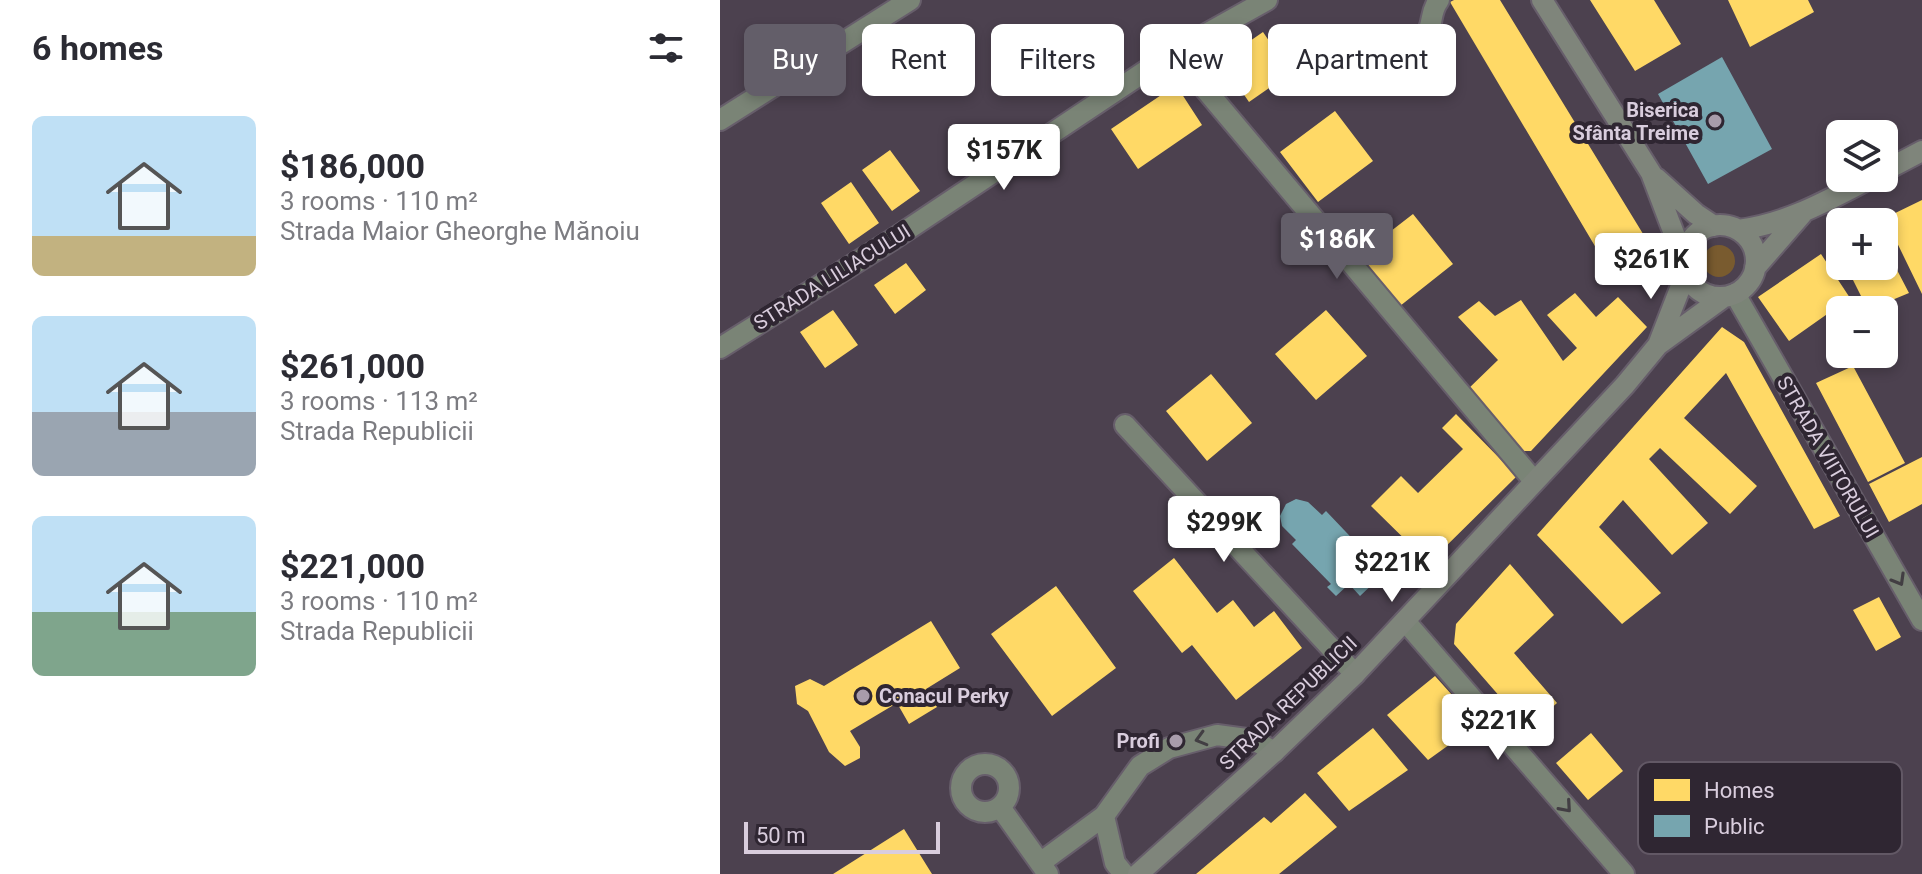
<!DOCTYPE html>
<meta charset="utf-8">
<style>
body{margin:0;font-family:Roboto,sans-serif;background:#f2f2f3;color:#2b2b33;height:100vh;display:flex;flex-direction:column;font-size:30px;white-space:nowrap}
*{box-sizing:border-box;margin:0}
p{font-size:26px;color:#7c7c81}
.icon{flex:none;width:44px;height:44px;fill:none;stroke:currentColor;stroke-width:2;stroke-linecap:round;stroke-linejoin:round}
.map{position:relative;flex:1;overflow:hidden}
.details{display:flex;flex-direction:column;background:#fff;width:720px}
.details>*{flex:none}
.top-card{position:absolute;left:24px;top:24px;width:760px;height:72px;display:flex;gap:16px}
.buttons{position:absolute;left:1106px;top:120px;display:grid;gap:16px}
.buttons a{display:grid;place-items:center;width:72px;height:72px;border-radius:12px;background:#fff;box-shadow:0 4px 12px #0003;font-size:40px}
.scale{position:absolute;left:24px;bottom:20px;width:196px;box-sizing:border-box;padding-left:8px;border:4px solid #d9cddd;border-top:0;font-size:22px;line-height:28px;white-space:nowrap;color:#d9cddd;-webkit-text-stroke:6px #2f2632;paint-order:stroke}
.price{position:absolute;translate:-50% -68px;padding:0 18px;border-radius:8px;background:#fff;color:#222;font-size:26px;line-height:52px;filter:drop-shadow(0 2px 4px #0008)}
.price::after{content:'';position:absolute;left:50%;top:48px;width:24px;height:18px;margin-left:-12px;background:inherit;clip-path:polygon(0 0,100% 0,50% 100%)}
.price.current{background:#635e69;color:#fff}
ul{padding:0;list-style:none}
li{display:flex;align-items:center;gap:24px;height:200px;padding:0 32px}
li span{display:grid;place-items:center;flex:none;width:224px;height:160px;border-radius:12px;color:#555}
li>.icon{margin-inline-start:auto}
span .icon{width:96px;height:96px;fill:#fffc;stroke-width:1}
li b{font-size:34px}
h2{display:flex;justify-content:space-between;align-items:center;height:96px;padding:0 32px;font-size:34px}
.chip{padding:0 28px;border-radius:12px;background:#fff;box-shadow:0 4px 12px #0003;font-size:28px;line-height:72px}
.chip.current{background:#635e69;color:#fff}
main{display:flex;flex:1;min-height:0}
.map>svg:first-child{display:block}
.green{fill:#795b2f}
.homes{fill:#ffd966}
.public{fill:#76a5af}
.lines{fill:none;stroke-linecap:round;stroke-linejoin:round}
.minor-casing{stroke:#675e6b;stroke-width:24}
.major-casing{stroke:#675e6b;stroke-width:24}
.minor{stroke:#7a8476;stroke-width:20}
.major{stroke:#7f857b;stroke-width:20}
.oneway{stroke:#423e43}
.poi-dot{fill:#a89cab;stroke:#2f2632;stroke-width:3}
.labels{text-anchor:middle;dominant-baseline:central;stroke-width:8;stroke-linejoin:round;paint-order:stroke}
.poi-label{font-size:20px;font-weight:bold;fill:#d9cddd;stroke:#2f2632;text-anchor:end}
.street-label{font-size:20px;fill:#d9cddd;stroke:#2f2632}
.key{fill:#2f2632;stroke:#625865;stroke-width:2}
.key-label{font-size:22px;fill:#d9cddd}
</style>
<main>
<section class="details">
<h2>6 homes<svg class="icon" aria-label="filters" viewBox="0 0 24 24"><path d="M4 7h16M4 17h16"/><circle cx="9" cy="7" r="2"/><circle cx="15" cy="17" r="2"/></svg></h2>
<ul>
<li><span style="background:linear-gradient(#bfe0f5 75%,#c2b280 0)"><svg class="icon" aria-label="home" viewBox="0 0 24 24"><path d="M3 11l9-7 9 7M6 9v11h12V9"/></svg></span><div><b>$186,000</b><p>3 rooms · 110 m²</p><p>Strada Maior Gheorghe Mănoiu</p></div></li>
<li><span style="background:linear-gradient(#bfe0f5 60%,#9aa5b1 0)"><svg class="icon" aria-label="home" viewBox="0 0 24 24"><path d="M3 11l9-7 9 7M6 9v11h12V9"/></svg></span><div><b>$261,000</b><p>3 rooms · 113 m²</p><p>Strada Republicii</p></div></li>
<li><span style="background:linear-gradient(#bfe0f5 60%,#7fa58c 0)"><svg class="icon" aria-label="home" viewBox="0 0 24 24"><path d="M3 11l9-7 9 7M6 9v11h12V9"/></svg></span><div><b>$221,000</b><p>3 rooms · 110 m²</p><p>Strada Republicii</p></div></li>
</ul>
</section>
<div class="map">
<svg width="1202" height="874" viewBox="0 0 1202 874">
<rect width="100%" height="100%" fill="#4c414f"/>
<path class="green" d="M983 261a16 16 0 1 1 32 0a16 16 0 1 1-32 0Z"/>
<path class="homes" d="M 734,0 L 780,0 L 928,242 L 885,263 L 730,2 Z
M 870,0 L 934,0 L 961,44 L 915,71 Z
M 1008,0 L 1088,0 L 1094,12 L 1030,47 Z
M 543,32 L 571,73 L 529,102 L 501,61 Z
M 456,85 L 482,125 L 418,169 L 391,129 Z
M 615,111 L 653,161 L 598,202 L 560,152 Z
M 170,150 L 200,191 L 172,211 L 142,170 Z
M 131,182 L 159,223 L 129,244 L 101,203 Z
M 1202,200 L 1202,294 L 1165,218 Z
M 693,214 L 733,264 L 680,306 L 640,255 Z
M 1164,245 L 1189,293 L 1148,310 L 1126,266 L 1164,266 Z
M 1101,254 L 1130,298 L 1069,341 L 1038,297 Z
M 186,263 L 206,290 L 175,314 L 154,285 Z
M 855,293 L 876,317 L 898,297 L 927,327 L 811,451 L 799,451 L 746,391 L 778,360 L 738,317 L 759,301 L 775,316 L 801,300 L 843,361 L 857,348 L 827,315 Z
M 113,310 L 138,345 L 105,368 L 80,332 Z
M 606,310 L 647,356 L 596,400 L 555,354 Z
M 1002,327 L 1024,342 L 1120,516 L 1094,529 L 1006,373 L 964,418 L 1037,486 L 1010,514 L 940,448 L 929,459 L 988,523 L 952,555 L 903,500 L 879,527 L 941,593 L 902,624 L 817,535 Z
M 1133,366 L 1185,463 L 1148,482 L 1096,383 Z
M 491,374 L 532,423 L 487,461 L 446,411 Z
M 736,414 L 797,476 L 709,563 L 651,506 L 681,476 L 698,493 L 743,449 L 722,428 Z
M 1202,457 L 1202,504 L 1169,522 L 1149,484 Z
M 454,558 L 497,613 L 513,600 L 534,627 L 554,611 L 582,648 L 516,700 L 472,645 L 462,653 L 413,591 Z
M 790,564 L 834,615 L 794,653 L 837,703 L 808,729 L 734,644 L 736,624 Z
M 336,586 L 396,668 L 332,716 L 271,634 Z
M 1159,597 L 1181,637 L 1156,651 L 1133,610 Z
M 211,621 L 240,668 L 206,689 L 217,707 L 189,724 L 177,703 L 130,731 L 140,747 L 140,758 L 125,766 L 109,752 L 88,711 L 77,704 L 75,686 L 90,679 L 104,686 Z
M 715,676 L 758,724 L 708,760 L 667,715 Z
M 653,728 L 688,770 L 629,811 L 597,773 Z
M 871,733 L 903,771 L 868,800 L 836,763 Z
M 585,793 L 617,827 L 559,874 L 476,874 L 544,817 L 551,823 Z
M 184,829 L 212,874 L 113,874 Z"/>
<path class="public" d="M 1002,57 L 1052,149 L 988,184 L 938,94 Z
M 576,499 L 588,502 L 602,515 L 606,511 L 645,552 L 648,549 L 656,558 L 646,567 L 658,579 L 640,596 L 629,584 L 616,596 L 607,587 L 611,584 L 572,544 L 576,540 L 562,526 L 560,516 L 566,504 Z"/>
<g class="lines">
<g class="minor-casing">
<path id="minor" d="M 454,52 L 814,481
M 642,76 C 657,67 703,45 709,29 C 713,19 711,10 719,0
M 0,120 L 190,0
M 1015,294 L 1202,620
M 0,348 L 172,240 L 454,52 L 547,0
M 405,425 L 635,674
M 685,621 L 904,874
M241 788a24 24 0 1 1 48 0a24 24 0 1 1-48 0Z
M 280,807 L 328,874
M 320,863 L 384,816
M 404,874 L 395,863 L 384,816 L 420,766 L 449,748 L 497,735 L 534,740 L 554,752"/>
</g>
<g class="major-casing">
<path id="major" d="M 822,0 L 931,173 L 964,260
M 1164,171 L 1202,151
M 936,178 L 976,214 L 994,226
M964 261a36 36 0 1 1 72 0a36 36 0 1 1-72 0Z
M 1018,230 C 1067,224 1108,200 1151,178
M 1035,268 L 1082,214
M 938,345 L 966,273
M 418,874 L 554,752 L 635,674 L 905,385 L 938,345 L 1004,297"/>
</g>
<use href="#minor" class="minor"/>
<use href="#major" class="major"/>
</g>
<defs><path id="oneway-chevron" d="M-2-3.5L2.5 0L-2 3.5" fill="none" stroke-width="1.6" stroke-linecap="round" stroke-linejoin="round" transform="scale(2)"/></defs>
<g class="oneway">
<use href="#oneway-chevron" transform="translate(1179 580) rotate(60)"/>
<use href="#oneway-chevron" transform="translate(481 739) rotate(164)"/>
<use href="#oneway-chevron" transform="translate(846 807) rotate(49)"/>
</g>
<g class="poi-dot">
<circle cx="995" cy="121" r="8"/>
<circle cx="143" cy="696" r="8"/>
<circle cx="456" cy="741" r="8"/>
</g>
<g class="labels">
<g class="poi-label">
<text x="979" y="110">Biserica<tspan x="979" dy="23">Sfânta Treime</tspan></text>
<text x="159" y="696" text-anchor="start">Conacul Perky</text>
<text x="440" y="741">Profi</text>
</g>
<g class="street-label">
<text transform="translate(112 277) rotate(-32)">STRADA LILIACULUI</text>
<text transform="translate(1108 457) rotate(60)">STRADA VIITORULUI</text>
<text transform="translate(568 703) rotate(-44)">STRADA REPUBLICII</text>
</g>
</g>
<rect x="918" y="762" width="264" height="92" rx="12" class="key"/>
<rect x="934" y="779" width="36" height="22" fill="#ffd966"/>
<rect x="934" y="815" width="36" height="22" fill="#76a5af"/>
<g class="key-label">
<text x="984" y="798">Homes</text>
<text x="984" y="834">Public</text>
</g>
</svg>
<div class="buttons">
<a><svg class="icon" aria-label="layers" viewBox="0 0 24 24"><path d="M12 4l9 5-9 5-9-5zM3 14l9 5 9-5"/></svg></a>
<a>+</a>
<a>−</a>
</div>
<div class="scale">50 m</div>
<b class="price" style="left:284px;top:192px">$157K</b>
<b class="price current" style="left:617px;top:281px">$186K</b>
<b class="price" style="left:931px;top:301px">$261K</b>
<b class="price" style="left:504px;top:564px">$299K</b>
<b class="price" style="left:672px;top:604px">$221K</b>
<b class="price" style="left:778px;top:762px">$221K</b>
<div class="top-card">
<a class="chip current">Buy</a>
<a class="chip">Rent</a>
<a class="chip">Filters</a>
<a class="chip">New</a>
<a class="chip">Apartment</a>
</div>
</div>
</main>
